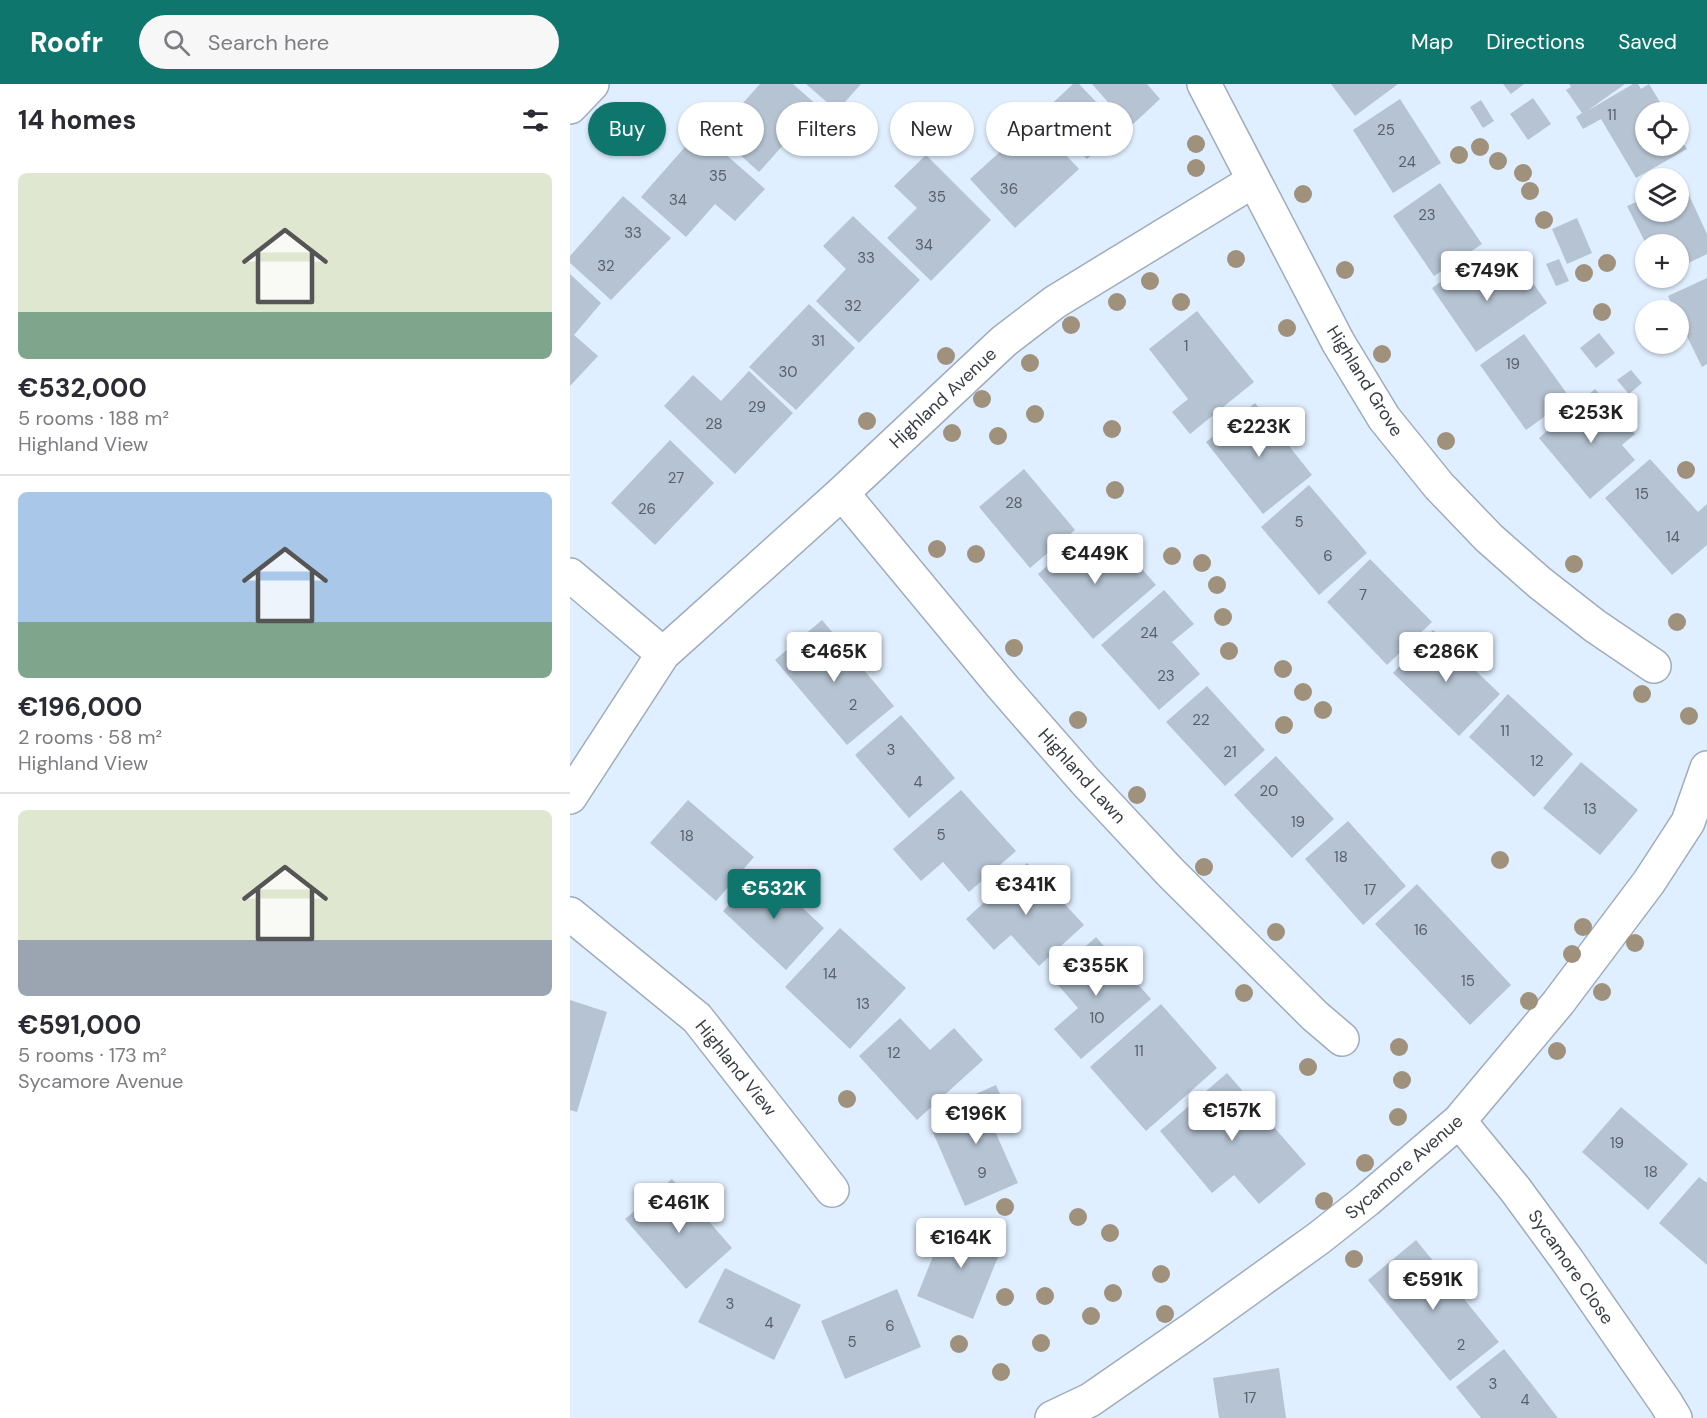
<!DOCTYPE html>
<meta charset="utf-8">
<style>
body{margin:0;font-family:"DM Sans",sans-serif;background:#f7f7f7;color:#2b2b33;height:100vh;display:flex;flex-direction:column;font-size:22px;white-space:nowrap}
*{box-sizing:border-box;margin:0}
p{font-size:20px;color:#7c7c81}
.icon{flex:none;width:33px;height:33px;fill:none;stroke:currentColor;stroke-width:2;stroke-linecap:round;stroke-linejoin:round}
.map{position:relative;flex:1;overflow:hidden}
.side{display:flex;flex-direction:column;background:#fff;width:570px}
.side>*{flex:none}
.banner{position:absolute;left:18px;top:18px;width:570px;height:54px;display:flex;gap:12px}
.fabs{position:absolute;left:1065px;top:18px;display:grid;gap:12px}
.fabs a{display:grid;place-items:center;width:54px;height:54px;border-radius:50%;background:#fff;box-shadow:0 2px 4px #0004;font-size:30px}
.price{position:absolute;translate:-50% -51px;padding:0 14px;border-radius:6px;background:#fff;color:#222;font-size:20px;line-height:39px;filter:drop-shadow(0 2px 3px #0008)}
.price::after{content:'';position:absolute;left:50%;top:36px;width:18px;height:14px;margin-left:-9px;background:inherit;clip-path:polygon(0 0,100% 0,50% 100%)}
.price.selected{background:#0f766e;color:#fff}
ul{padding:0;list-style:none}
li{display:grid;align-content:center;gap:12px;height:318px;padding:0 18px}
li+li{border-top:2px solid #e1e1e2}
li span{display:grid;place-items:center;height:186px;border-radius:9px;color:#555}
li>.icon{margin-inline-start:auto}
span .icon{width:108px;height:108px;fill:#fffc;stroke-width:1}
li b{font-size:26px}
h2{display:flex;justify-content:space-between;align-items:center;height:72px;padding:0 18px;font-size:26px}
.pill{padding:0 21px;border-radius:27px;background:#fff;box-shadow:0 2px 4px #0004;font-size:21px;line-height:54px}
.pill.selected{background:#0f766e;color:#fff}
header{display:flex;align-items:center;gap:36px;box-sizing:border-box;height:84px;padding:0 30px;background:#0f766e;color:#fff}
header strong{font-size:28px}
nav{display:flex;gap:33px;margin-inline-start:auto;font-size:21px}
.search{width:420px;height:54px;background:#f7f7f7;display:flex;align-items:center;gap:15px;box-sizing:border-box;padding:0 21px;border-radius:33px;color:#7c7c81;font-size:22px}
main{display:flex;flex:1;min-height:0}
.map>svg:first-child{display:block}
.building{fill:#b5c3d2}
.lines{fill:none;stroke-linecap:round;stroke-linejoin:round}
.minor-casing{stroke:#9facbb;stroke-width:36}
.minor{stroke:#fff;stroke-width:33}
.tree{fill:#9f917c}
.labels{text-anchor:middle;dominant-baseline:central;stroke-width:6;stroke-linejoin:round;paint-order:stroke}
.number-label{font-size:15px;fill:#575f68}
.street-label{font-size:18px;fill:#383e44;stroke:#fff}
</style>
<header>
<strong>Roofr</strong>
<div class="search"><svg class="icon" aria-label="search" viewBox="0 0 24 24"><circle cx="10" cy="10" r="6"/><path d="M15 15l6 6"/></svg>Search here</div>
<nav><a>Map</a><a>Directions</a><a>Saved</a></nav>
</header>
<main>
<section class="side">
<h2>14 homes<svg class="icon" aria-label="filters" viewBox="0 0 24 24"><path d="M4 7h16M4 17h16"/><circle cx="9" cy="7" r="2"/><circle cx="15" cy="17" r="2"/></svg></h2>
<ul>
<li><span style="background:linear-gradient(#dfe7d0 75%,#7fa58c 0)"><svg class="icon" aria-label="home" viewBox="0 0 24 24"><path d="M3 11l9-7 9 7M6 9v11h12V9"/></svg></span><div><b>€532,000</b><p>5 rooms · 188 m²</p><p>Highland View</p></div></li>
<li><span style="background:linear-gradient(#a9c7e8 70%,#7fa58c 0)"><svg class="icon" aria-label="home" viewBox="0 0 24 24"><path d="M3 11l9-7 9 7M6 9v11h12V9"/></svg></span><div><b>€196,000</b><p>2 rooms · 58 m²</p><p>Highland View</p></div></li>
<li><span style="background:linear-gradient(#dfe7d0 70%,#9aa5b1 0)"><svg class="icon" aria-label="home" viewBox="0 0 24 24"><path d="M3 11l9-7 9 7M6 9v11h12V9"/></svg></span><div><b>€591,000</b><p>5 rooms · 173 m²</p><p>Sycamore Avenue</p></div></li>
</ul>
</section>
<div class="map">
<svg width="1137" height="1334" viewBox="0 0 1137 1334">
<rect width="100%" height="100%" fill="#e0efff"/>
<path class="building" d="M 190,0 L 223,0 L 248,22 L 189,88 L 146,49 Z
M 236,0 L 291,0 L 267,27 Z
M 503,0 L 509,0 L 551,44 L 517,75 L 473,28 Z
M 522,0 L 577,0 L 590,15 L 560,43 Z
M 761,0 L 828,0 L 785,32 Z
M 933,0 L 954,0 L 941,10 Z
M 999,0 L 1055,0 L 1017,27 L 1063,0 L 1068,0 L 1071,5 L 1079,0 L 1096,28 L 1076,28 L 1076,62 L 1108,62 L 1108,51 L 1117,65 L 1066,94 L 1031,35 L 1013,45 L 1006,33 L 1012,29 L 996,6 L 1001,3 Z
M 963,14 L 981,40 L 958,56 L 940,30 Z
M 830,15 L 871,79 L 823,109 L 783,46 Z
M 911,16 L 924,37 L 913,44 L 900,23 Z
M 464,37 L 509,85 L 445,144 L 400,95 Z
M 129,47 L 195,105 L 165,137 L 145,120 L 116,153 L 71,113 Z
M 356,71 L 421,136 L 361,197 L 317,154 L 347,124 L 324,102 Z
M 1112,96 L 1137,150 L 1137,170 L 1108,184 L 1108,160 L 1076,160 L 1057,122 L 1076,114 L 1076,128 L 1108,128 L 1108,98 Z
M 870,99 L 912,160 L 864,192 L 823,132 Z
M 53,112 L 101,154 L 41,216 L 0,179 L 0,172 Z
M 283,132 L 350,196 L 289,259 L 246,217 L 276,185 L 253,162 Z
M 1007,134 L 1022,169 L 997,180 L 982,145 Z
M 910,170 L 933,205 L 956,189 L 977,219 L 906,268 L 862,204 Z
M 989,175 L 999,197 L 986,202 L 976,180 Z
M 0,190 L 31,219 L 4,251 L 28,272 L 0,302 Z
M 1137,194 L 1137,280 L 1132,283 L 1108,234 L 1108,226 L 1105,226 L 1098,212 Z
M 239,220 L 285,264 L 226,326 L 179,283 Z
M 627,227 L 684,298 L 620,350 L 602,328 L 618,315 L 579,265 Z
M 1029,249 L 1045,269 L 1026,284 L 1010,264 Z
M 954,250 L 1000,314 L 956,346 L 910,281 Z
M 1061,286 L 1072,299 L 1059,310 L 1047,296 Z
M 179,287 L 223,329 L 165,390 L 94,322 L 123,291 L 151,317 Z
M 1025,305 L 1065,350 L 1052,361 L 1065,376 L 1020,415 L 969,354 Z
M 685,319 L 742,391 L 693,430 L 636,358 Z
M 100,356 L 144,399 L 85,461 L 41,419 Z
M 1080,375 L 1128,428 L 1137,420 L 1137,461 L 1102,491 L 1035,414 Z
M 454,385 L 505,446 L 460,484 L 409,423 Z
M 739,401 L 797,469 L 749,511 L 691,443 Z
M 512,451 L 540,485 L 558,469 L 586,501 L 523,555 L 468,490 Z
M 800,475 L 862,538 L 817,581 L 757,518 Z
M 594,506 L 624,540 L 602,558 L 630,590 L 589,626 L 531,561 Z
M 252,536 L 324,622 L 277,661 L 205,576 Z
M 863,546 L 930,610 L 889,652 L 823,589 Z
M 637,602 L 695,666 L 655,702 L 596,638 Z
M 938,610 L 1003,670 L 964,713 L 899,653 Z
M 331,631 L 385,694 L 339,734 L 285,671 Z
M 706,672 L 764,735 L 722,774 L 664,711 Z
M 1011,678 L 1068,726 L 1030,771 L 973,724 Z
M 391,706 L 446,767 L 399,808 L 373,778 L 351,797 L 323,765 Z
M 118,716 L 184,773 L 146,817 L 80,759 Z
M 778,737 L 836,802 L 793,841 L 735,775 Z
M 457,779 L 514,841 L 469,882 L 441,851 L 424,866 L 396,835 Z
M 191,785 L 254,844 L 216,886 L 153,827 Z
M 847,800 L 941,901 L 900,941 L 805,840 Z
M 270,844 L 336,904 L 280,965 L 215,903 Z
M 526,853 L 581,915 L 511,975 L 484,945 L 508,924 L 481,893 Z
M 0,916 L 37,928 L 7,1028 L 0,1026 Z
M 591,920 L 647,984 L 576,1047 L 520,983 Z
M 330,934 L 360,966 L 384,944 L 413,976 L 347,1036 L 289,972 Z
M 657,989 L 736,1080 L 689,1120 L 664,1091 L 642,1109 L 590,1047 Z
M 426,1001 L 442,1037 L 424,1045 L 448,1099 L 395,1122 L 361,1044 L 375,1038 L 370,1026 Z
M 1051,1023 L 1118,1080 L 1078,1126 L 1012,1068 Z
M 1129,1093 L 1137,1099 L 1137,1181 L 1089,1139 Z
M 102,1095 L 162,1164 L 116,1205 L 55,1135 Z
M 378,1135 L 434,1158 L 403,1235 L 347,1212 Z
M 846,1156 L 929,1258 L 880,1297 L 798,1196 Z
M 155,1184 L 231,1221 L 204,1276 L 128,1238 Z
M 327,1205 L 351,1263 L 275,1295 L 251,1237 Z
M 934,1265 L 960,1298 L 988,1334 L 911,1334 L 886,1303 Z
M 709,1284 L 716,1334 L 649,1334 L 643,1294 Z"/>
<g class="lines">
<g class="minor-casing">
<path id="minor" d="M 634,0 L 768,258 L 814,334 L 869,402 L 919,454 L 970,499 L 1025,542 L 1084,582
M 0,23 L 22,0
M 272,409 L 432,602 L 515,697 L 600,788 L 745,932 L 772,955
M 0,491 L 93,570
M 0,713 L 93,570 L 272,409 L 434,257 L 485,218 L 683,97
M 0,830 L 127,934 L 262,1106
M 889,1037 L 945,1105 L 997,1176 L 1096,1319 L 1105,1334
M 482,1334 L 520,1316 L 624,1244 L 749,1154 L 797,1116 L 889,1037 L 988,919 L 1079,798 L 1118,738 L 1137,684"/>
</g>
<use href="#minor" class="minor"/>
</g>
<g class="tree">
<circle cx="626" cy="60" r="9"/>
<circle cx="910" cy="63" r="9"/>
<circle cx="889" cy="71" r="9"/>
<circle cx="928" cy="77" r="9"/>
<circle cx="626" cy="84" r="9"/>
<circle cx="953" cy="89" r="9"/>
<circle cx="960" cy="107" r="9"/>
<circle cx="733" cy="110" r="9"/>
<circle cx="974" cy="136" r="9"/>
<circle cx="666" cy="175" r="9"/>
<circle cx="1037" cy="179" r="9"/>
<circle cx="938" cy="184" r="9"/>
<circle cx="775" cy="186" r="9"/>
<circle cx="1014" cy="189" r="9"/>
<circle cx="580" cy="197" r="9"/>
<circle cx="547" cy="218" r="9"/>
<circle cx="611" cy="218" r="9"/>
<circle cx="1032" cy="228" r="9"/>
<circle cx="501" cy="241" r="9"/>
<circle cx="717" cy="244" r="9"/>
<circle cx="812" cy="270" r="9"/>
<circle cx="376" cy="272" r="9"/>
<circle cx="460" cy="279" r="9"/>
<circle cx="412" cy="315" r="9"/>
<circle cx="465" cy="330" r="9"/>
<circle cx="297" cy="337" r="9"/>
<circle cx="542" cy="345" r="9"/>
<circle cx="382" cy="349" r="9"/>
<circle cx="428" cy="352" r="9"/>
<circle cx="876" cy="357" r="9"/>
<circle cx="1116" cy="386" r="9"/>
<circle cx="545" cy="406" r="9"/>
<circle cx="367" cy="465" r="9"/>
<circle cx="406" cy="470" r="9"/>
<circle cx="602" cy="472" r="9"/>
<circle cx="632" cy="479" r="9"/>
<circle cx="1004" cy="480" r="9"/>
<circle cx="647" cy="501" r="9"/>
<circle cx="653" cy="533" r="9"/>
<circle cx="1107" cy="538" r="9"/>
<circle cx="444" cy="564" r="9"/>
<circle cx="659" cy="567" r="9"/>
<circle cx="713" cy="585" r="9"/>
<circle cx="733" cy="608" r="9"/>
<circle cx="1072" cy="610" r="9"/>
<circle cx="753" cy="626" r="9"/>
<circle cx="1119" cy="632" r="9"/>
<circle cx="508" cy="636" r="9"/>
<circle cx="714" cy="641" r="9"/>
<circle cx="567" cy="711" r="9"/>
<circle cx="930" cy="776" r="9"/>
<circle cx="634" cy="783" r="9"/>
<circle cx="1013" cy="843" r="9"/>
<circle cx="706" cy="848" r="9"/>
<circle cx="1065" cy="859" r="9"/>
<circle cx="1002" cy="870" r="9"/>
<circle cx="1032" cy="908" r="9"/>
<circle cx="674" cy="909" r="9"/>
<circle cx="959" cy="917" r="9"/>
<circle cx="829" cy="963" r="9"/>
<circle cx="987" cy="967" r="9"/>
<circle cx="738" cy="983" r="9"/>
<circle cx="832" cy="996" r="9"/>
<circle cx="277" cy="1015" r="9"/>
<circle cx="828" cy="1033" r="9"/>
<circle cx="795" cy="1079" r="9"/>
<circle cx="754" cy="1117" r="9"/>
<circle cx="435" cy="1123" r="9"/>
<circle cx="508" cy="1133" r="9"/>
<circle cx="540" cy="1149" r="9"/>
<circle cx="784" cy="1175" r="9"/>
<circle cx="591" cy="1190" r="9"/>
<circle cx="543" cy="1209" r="9"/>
<circle cx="475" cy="1212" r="9"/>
<circle cx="435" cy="1213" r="9"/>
<circle cx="595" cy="1230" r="9"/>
<circle cx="521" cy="1232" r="9"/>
<circle cx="471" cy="1259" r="9"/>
<circle cx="389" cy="1260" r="9"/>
<circle cx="431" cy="1288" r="9"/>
</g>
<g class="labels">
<g class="number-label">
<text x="1042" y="31">11</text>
<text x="816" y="46">25</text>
<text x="837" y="78">24</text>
<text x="148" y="92">35</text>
<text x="439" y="105">36</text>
<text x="367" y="113">35</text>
<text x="108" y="116">34</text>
<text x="857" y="131">23</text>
<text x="63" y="149">33</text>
<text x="354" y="161">34</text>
<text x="296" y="174">33</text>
<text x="36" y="182">32</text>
<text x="283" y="222">32</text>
<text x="248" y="257">31</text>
<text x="616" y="262">1</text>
<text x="943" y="280">19</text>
<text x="218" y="288">30</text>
<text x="187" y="323">29</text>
<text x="144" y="340">28</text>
<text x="106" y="394">27</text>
<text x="1072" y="410">15</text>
<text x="444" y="419">28</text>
<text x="77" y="425">26</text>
<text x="729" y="438">5</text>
<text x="1103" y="453">14</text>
<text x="758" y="472">6</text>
<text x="793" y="511">7</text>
<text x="579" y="549">24</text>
<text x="596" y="592">23</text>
<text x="283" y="621">2</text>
<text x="631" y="636">22</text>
<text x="935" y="647">11</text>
<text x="321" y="666">3</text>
<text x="660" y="668">21</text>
<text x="967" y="677">12</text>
<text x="348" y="698">4</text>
<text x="699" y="707">20</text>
<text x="1020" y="725">13</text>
<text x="728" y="738">19</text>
<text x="371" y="751">5</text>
<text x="117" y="752">18</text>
<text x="771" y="773">18</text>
<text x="800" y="806">17</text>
<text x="851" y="846">16</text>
<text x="260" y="890">14</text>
<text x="898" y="897">15</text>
<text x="293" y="920">13</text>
<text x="527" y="934">10</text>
<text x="569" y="967">11</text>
<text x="324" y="969">12</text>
<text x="1047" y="1059">19</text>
<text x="1081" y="1088">18</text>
<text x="412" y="1089">9</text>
<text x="160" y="1220">3</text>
<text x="199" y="1239">4</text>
<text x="320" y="1242">6</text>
<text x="282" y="1258">5</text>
<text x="891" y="1261">2</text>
<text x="923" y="1300">3</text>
<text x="680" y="1314">17</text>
<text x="955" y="1316">4</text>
</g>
<g class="street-label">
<text transform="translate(795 297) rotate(58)">Highland Grove</text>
<text transform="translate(373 314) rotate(-43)">Highland Avenue</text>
<text transform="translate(512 692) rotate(48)">Highland Lawn</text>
<text transform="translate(166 984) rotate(51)">Highland View</text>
<text transform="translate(834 1083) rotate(-41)">Sycamore Avenue</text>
<text transform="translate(1001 1183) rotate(55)">Sycamore Close</text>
</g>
</g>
</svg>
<div class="fabs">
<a><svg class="icon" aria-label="locate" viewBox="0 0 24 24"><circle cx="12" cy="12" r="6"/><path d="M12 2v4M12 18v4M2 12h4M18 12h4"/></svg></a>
<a><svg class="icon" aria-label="layers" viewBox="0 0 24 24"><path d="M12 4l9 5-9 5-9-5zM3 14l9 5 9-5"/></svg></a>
<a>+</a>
<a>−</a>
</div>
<b class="price" style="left:917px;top:218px">€749K</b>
<b class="price" style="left:1021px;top:360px">€253K</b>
<b class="price" style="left:689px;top:374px">€223K</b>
<b class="price" style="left:525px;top:501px">€449K</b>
<b class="price" style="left:264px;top:599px">€465K</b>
<b class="price" style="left:876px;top:599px">€286K</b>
<b class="price" style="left:456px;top:832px">€341K</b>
<b class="price selected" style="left:204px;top:836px">€532K</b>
<b class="price" style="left:526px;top:913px">€355K</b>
<b class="price" style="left:662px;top:1058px">€157K</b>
<b class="price" style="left:406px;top:1061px">€196K</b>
<b class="price" style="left:109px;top:1150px">€461K</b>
<b class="price" style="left:391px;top:1185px">€164K</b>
<b class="price" style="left:863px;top:1227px">€591K</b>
<div class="banner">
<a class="pill selected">Buy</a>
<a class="pill">Rent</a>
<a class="pill">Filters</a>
<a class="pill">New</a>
<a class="pill">Apartment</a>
</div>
</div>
</main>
